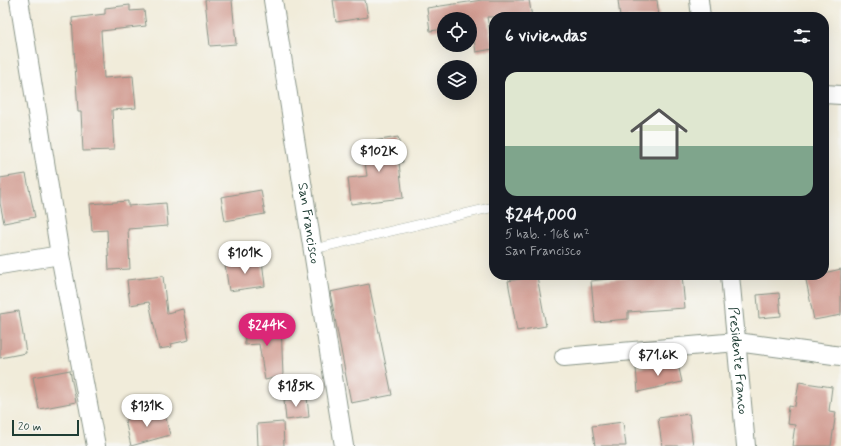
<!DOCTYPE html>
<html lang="es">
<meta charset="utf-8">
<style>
body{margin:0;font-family:Mynerve,sans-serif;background:#20242c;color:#f1f3f6;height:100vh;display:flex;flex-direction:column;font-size:15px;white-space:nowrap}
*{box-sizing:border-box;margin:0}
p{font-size:13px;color:#9ea1a6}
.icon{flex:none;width:22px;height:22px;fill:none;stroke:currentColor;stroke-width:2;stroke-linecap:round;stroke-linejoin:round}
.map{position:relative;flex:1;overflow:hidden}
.drawer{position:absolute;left:489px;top:12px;width:340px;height:268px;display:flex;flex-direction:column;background:#171b24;border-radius:16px;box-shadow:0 4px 16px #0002}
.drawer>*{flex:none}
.controls{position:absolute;left:437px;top:12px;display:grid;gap:8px}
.controls a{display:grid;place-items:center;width:40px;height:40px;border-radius:50%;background:#171b24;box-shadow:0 4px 16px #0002;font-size:20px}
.scale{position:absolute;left:12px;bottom:10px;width:67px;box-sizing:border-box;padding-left:4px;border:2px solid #1f3d34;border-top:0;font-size:11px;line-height:14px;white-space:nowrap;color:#1f3d34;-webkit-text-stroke:3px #f6f6f2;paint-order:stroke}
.price{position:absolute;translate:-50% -34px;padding:0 9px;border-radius:14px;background:#fff;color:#222;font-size:13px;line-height:26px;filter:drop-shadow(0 1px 2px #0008)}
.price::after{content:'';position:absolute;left:50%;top:24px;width:12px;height:9px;margin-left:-6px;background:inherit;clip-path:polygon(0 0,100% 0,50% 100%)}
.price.on{background:#db2777;color:#fff}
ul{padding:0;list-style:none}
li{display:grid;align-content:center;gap:8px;height:212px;padding:0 16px}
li+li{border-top:1px solid #363941}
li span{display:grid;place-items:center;height:124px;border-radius:12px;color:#555}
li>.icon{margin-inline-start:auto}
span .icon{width:72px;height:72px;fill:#fffc;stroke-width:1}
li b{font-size:17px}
h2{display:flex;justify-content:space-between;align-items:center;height:48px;padding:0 16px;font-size:17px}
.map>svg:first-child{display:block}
.building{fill:#d0988d}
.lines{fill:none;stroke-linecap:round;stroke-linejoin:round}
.service-casing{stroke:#889487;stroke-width:10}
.minor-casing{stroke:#889487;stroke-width:20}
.service{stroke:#fff;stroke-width:9}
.minor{stroke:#fff;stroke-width:18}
.labels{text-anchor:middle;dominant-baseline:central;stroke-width:3;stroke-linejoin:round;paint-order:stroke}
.street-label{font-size:14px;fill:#1f3d34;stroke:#f6f6f2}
</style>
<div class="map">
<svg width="841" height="446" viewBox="0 0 841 446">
<rect width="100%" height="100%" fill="#f6f6f2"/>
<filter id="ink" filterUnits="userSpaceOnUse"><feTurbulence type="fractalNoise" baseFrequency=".025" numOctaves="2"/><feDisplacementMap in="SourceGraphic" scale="8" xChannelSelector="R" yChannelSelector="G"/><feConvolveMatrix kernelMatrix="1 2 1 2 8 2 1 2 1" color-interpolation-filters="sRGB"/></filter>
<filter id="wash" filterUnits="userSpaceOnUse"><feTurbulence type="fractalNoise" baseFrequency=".012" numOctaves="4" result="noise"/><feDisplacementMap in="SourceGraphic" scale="16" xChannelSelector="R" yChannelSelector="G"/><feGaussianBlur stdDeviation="0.9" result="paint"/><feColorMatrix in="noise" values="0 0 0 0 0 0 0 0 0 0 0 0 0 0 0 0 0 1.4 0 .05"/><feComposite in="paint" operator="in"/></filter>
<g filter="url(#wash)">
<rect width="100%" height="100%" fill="#f1ecda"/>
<g id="blocks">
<path class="building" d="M 205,0 L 232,0 L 236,44 L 210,46 Z
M 333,0 L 365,0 L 368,17 L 336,22 Z
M 482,0 L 529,0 L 532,17 L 487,17 L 493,49 L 476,52 L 473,34 L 470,35 L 470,19 L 444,19 L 444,29 L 430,31 L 427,8 Z
M 618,0 L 657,0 L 659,17 L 620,17 Z
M 130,5 L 130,11 L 144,10 L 146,26 L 101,31 L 104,78 L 133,76 L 136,108 L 112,110 L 114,150 L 83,151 L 81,112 L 78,112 L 72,18 L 105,14 L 105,8 Z
M 398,137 L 403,162 L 399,163 L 403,198 L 351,204 L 348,178 L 367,176 L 362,143 Z
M 26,174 L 35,217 L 4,223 L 0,203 L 0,178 Z
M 261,190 L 265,214 L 225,221 L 221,197 Z
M 128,201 L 128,206 L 166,203 L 168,226 L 128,229 L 130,269 L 109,270 L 107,230 L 92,231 L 90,204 Z
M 262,260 L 265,286 L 229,291 L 225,264 Z
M 841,269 L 841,315 L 814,320 L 805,275 L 824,275 L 824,273 Z
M 643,275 L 682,275 L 685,308 L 628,312 L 628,319 L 595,322 L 591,281 Z
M 163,276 L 167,313 L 183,309 L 189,340 L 171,344 L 172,347 L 159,349 L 149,302 L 130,305 L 127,280 Z
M 537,276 L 546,326 L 517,331 L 508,281 Z
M 369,284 L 392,395 L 351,403 L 330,292 Z
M 779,293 L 781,316 L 759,318 L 757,295 Z
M 19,311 L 26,353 L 0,358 L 0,314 Z
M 281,323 L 283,376 L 265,380 L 259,344 L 245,345 L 244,324 Z
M 678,364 L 682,382 L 638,392 L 636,368 Z
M 70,370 L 76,402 L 39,409 L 33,377 Z
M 799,382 L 832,387 L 829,411 L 836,412 L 831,446 L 792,446 L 795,425 L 787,424 L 789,405 L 795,406 Z
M 307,397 L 309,417 L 286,420 L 284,400 Z
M 164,410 L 170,435 L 131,446 L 125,420 Z
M 689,414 L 693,446 L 662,446 L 658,418 Z
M 283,422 L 284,446 L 258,446 L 257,424 Z
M 623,422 L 626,446 L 595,446 L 592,426 Z"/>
</g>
</g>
<g filter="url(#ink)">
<use href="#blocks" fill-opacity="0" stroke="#889487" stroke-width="1"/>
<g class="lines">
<g class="service-casing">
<path id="service" d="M 314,249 L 494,207"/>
</g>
<g class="minor-casing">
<g id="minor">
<path d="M 19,0 L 60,255 L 96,446"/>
<path id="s1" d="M 273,0 L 344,446"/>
<path d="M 699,0 L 701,17"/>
<path d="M 824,94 L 841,95"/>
<path d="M 0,265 L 60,255"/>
<path id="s2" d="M 730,275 L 746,446"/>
<path d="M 564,357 L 737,342 L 841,356"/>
</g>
</g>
<use href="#service" class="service"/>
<use href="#minor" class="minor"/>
</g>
</g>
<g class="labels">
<g class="street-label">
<text stroke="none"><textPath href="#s1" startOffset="226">San Francisco</textPath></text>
<text stroke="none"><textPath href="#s2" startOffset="86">Presidente Franco</textPath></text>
</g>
</g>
</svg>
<div class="controls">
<a><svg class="icon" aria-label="locate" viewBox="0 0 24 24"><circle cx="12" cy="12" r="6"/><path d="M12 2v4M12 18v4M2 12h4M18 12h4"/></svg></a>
<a><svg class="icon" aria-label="layers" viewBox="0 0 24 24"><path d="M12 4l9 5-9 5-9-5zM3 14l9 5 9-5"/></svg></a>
</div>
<div class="scale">20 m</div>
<b class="price" style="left:379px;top:173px">$102K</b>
<b class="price" style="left:245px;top:275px">$101K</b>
<b class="price on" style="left:267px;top:347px">$244K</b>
<b class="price" style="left:658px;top:377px">$71.6K</b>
<b class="price" style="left:296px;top:408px">$185K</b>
<b class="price" style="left:147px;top:428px">$131K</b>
<section class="drawer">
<h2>6 viviendas<svg class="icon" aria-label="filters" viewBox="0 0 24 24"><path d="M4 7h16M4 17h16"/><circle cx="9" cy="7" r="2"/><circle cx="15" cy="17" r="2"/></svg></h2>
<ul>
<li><span style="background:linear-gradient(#dfe7d0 60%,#7fa58c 0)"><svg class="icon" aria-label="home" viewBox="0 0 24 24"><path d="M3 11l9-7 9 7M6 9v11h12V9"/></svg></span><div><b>$244,000</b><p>5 hab. · 168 m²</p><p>San Francisco</p></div></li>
</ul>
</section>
</div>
